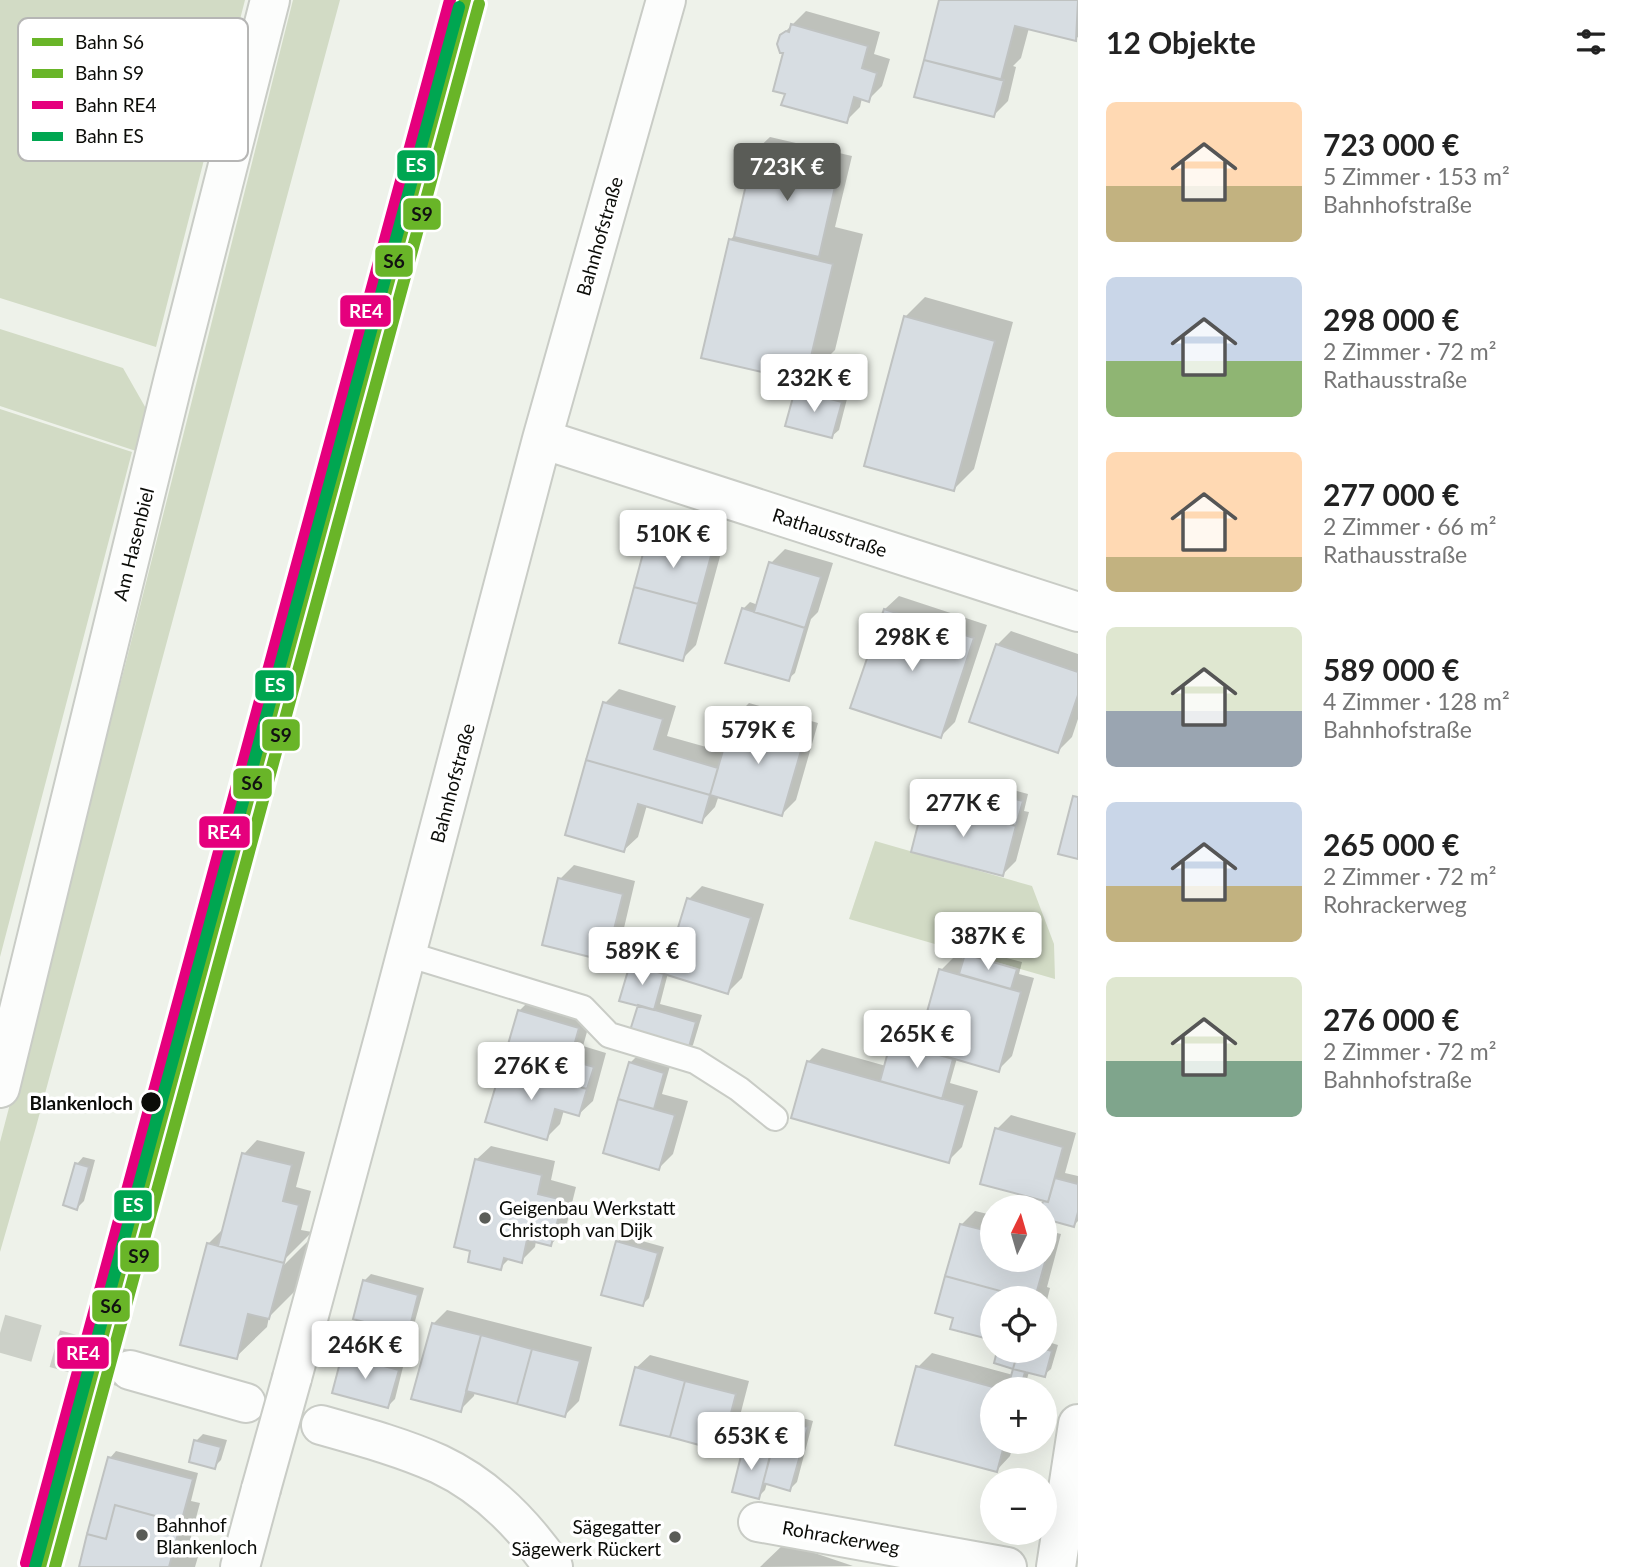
<!DOCTYPE html>
<html lang="de">
<meta charset="utf-8">
<style>
body{margin:0;font-family:Lato,sans-serif;background:#f2f2f2;color:#222;height:100vh;display:flex;flex-direction:column;font-size:26px;white-space:nowrap}
*{box-sizing:border-box;margin:0}
p{font-size:23px;color:#767676}
.icon{flex:none;width:38px;height:38px;fill:none;stroke:currentColor;stroke-width:2;stroke-linecap:round;stroke-linejoin:round}
.map{position:relative;flex:1;overflow:hidden}
.panel{display:flex;flex-direction:column;background:#fff;width:560px}
.panel>*{flex:none}
.needle{width:46px;rotate:5deg}
.controls{position:absolute;left:980px;top:1195px;display:grid;gap:14px}
.controls a{display:grid;place-items:center;width:77px;height:77px;border-radius:50%;background:#fff;box-shadow:0 7px 28px #0002;font-size:35px}
.price{position:absolute;translate:-50% -60px;padding:0 16px;border-radius:7px;background:#fff;color:#222;font-size:23px;line-height:46px;filter:drop-shadow(0 2px 4px #0008)}
.price::after{content:'';position:absolute;left:50%;top:42px;width:21px;height:16px;margin-left:-10px;background:inherit;clip-path:polygon(0 0,100% 0,50% 100%)}
.price.on{background:#5a5c57;color:#fff}
ul{padding:0;list-style:none}
li{display:flex;align-items:center;gap:21px;height:175px;padding:0 28px}
li span{display:grid;place-items:center;flex:none;width:196px;height:140px;border-radius:10px;color:#555}
li>.icon{margin-inline-start:auto}
span .icon{width:84px;height:84px;fill:#fffc;stroke-width:1}
li b{font-size:30px}
h2{display:flex;justify-content:space-between;align-items:center;height:84px;padding:0 28px;font-size:30px}
main{display:flex;flex:1;min-height:0}
.map>svg:first-child{display:block}
.green{fill:#d2dbc5}
.shadow{fill:#0003}
.building{fill:#d7dde2;stroke:#bfc2c1;stroke-width:2}
.lines{fill:none;stroke-linecap:round;stroke-linejoin:round}
.street-tunnel{stroke:#ccd0c8;stroke-width:38;stroke-dasharray:38 19;stroke-linecap:butt}
.lane-casing{stroke:#c9ccc6;stroke-width:28}
.street-casing{stroke:#c9ccc6;stroke-width:42}
.lane{stroke:#fcfdfc;stroke-width:24}
.street{stroke:#fcfdfc;stroke-width:38}
.street-bridge-casing{stroke:#c9ccc6;stroke-width:42;stroke-linecap:butt}
.street-bridge{stroke:#fcfdfc;stroke-width:38}
.rail-1-casing{stroke:#fff;stroke-width:18}
.rail-2-casing{stroke:#fff;stroke-width:18}
.rail-3-casing{stroke:#fff;stroke-width:18}
.rail-4-casing{stroke:#fff;stroke-width:18}
.rail-1{stroke:#69b528;stroke-width:12}
.rail-2{stroke:#69b528;stroke-width:12}
.rail-3{stroke:#e5007d;stroke-width:12}
.rail-4{stroke:#00a651;stroke-width:12}
.stop-dot{fill:#0b0c08;stroke:#fff;stroke-width:2.5}
.poi-dot{fill:#5a5c57;stroke:#fff;stroke-width:2.5}
.labels{text-anchor:middle;dominant-baseline:central;stroke-width:7;stroke-linejoin:round;paint-order:stroke}
.street-label{font-size:19px;fill:#0b0c08;stroke:#fff}
.stop-label{font-size:19px;font-weight:bold;fill:#0b0c08;stroke:#fff;text-anchor:end}
.poi-label{font-size:19px;fill:#0b0c08;stroke:#fff;text-anchor:start}
.key{fill:#fff;stroke:#b6b6b5;stroke-width:2}
.key-label{font-size:19px;fill:#0b0c08}
.line-badge{stroke:#fff;stroke-width:2.5}
.badge-label{font-size:19px;text-anchor:middle;font-weight:bold;fill:#fff}
.pale-badge-label{font-size:19px;text-anchor:middle;font-weight:bold;fill:#111}
</style>
<main>
<div class="map">
<svg width="1078" height="1567" viewBox="0 0 1078 1567">
<rect width="100%" height="100%" fill="#eef2ea"/>
<path class="green" d="M 0,0 L 245,0 L 156,347 L 0,298 Z
M 293,0 L 340,0 L 36,1127 L 0,1252 L 0,1142 L 126,662 Z
M 0,329 L 123,368 L 152,419 L 142,453 L 0,406 Z
M 0,409 L 132,452 L 0,957 Z
M 875,841 L 1032,886 L 1054,944 L 1055,979 L 849,919 Z"/>
<path class="shadow" d="M 941,0 L 1078,0 L 1078,37 L 1075,39 L 1029,28 L 1021,58 L 1013,66 L 1016,67 L 1008,101 L 994,115 Z
M 806,11 L 880,32 L 874,54 L 890,59 L 882,86 L 868,100 L 862,98 L 860,107 L 846,121 L 787,92 L 785,51 L 781,36 Z
M 770,137 L 852,156 L 835,227 L 863,234 L 835,350 L 805,380 L 730,240 L 736,234 L 756,150 Z
M 925,297 L 1013,322 L 974,469 L 954,489 L 905,317 Z
M 803,384 L 848,395 L 839,430 L 832,436 L 797,390 Z
M 664,522 L 725,538 L 696,645 L 682,659 L 650,536 Z
M 785,549 L 833,563 L 818,612 L 811,619 L 795,673 L 788,679 L 743,609 L 750,602 L 758,605 L 771,563 Z
M 899,596 L 987,625 L 955,722 L 941,736 L 885,609 Z
M 1011,631 L 1078,654 L 1078,719 L 1072,737 L 1058,751 L 997,645 Z
M 619,689 L 676,706 L 667,736 L 724,752 L 735,717 L 749,703 L 818,723 L 796,800 L 782,814 L 719,795 L 715,807 L 702,821 L 647,805 L 638,837 L 624,850 L 605,703 Z
M 975,780 L 1028,794 L 1024,811 L 1029,812 L 1016,861 L 1002,875 L 926,802 L 940,788 L 966,795 L 969,786 Z
M 574,865 L 635,881 L 620,945 L 606,959 L 560,879 Z
M 702,886 L 764,904 L 742,978 L 728,992 L 668,973 L 660,1004 L 702,1015 L 693,1045 L 686,1052 L 640,1004 L 632,965 L 638,958 L 668,967 L 689,899 Z
M 973,949 L 1022,962 L 1019,974 L 1034,978 L 1012,1056 L 998,1070 L 957,1058 L 950,1083 L 978,1091 L 962,1147 L 948,1161 L 808,1062 L 822,1048 L 886,1066 L 893,1042 L 899,1036 L 920,1042 L 941,970 L 955,956 L 965,959 Z
M 533,997 L 592,1014 L 583,1046 L 606,1053 L 593,1101 L 579,1114 L 564,1110 L 560,1124 L 546,1138 L 519,1011 Z
M 637,1056 L 670,1066 L 662,1094 L 688,1101 L 673,1154 L 659,1168 L 605,1152 L 630,1063 Z
M 1011,1115 L 1076,1133 L 1065,1173 L 1078,1176 L 1078,1221 L 1074,1225 L 1045,1217 L 1047,1200 L 997,1129 Z
M 257,1140 L 305,1152 L 296,1187 L 311,1191 L 301,1230 L 312,1232 L 282,1262 L 282,1267 L 312,1237 L 299,1287 L 269,1317 L 267,1327 L 236,1357 L 208,1244 L 224,1228 L 244,1154 Z
M 491,1146 L 555,1161 L 551,1180 L 576,1187 L 565,1231 L 551,1244 L 536,1241 L 535,1247 L 521,1261 L 510,1258 L 500,1268 L 472,1249 L 456,1246 L 477,1159 Z
M 83,1157 L 95,1160 L 84,1201 L 77,1208 L 77,1164 Z
M 975,1211 L 992,1215 L 992,1260 L 1045,1260 L 1045,1230 L 1061,1234 L 1047,1287 L 1050,1288 L 1046,1304 L 1045,1298 L 992,1298 L 992,1339 L 952,1328 L 955,1317 L 961,1225 Z
M 624,1236 L 664,1247 L 649,1298 L 643,1304 L 617,1242 Z
M 371,1274 L 424,1288 L 414,1325 L 408,1332 L 364,1281 Z
M 447,1310 L 592,1347 L 579,1401 L 565,1415 L 475,1391 L 474,1396 L 460,1410 L 433,1324 Z
M 1045,1341 L 1058,1345 L 1051,1369 L 1044,1375 L 1029,1372 L 1027,1379 L 1032,1380 L 1029,1390 L 992,1390 L 992,1442 L 1014,1442 L 1010,1456 L 997,1470 L 918,1367 L 932,1353 L 1013,1375 L 1015,1368 L 999,1351 L 1045,1351 Z
M 351,1349 L 404,1363 L 395,1399 L 388,1406 L 344,1356 Z
M 650,1355 L 749,1381 L 735,1435 L 721,1449 L 636,1368 Z
M 788,1414 L 813,1421 L 797,1482 L 790,1489 L 767,1483 L 765,1490 L 758,1497 L 746,1445 L 753,1439 L 775,1445 L 782,1421 Z
M 203,1434 L 227,1440 L 221,1460 L 214,1467 L 196,1441 Z
M 116,1451 L 198,1473 L 191,1501 L 200,1503 L 188,1548 L 200,1550 L 195,1567 L 80,1567 L 110,1458 Z
M 785,1543 L 853,1566 L 760,1567 Z"/>
<path class="building" d="M 939,0 L 1078,0 L 1076,41 L 1015,26 L 1001,80 L 924,60 Z
M 791,24 L 868,46 L 862,68 L 877,73 L 869,102 L 854,97 L 847,123 L 781,105 L 785,94 L 773,91 L 783,53 L 780,53 L 777,44 L 780,35 L 786,31 L 789,32 Z
M 924,60 L 1004,80 L 994,117 L 914,97 Z
M 754,150 L 839,169 L 819,257 L 734,237 Z
M 729,239 L 833,264 L 805,382 L 701,358 Z
M 904,316 L 995,341 L 954,491 L 864,466 Z
M 795,390 L 842,402 L 832,438 L 785,426 Z
M 648,535 L 712,552 L 698,604 L 634,587 Z
M 769,562 L 821,577 L 805,628 L 754,612 Z
M 634,587 L 698,604 L 683,661 L 619,643 Z
M 742,608 L 805,628 L 789,681 L 725,663 Z
M 884,609 L 974,638 L 941,738 L 850,708 Z
M 996,644 L 1078,672 L 1078,695 L 1058,753 L 969,722 Z
M 603,702 L 663,719 L 654,749 L 718,768 L 710,795 L 586,760 Z
M 733,716 L 805,737 L 782,816 L 710,795 Z
M 586,760 L 710,795 L 702,823 L 638,804 L 624,852 L 565,835 Z
M 967,786 L 1023,801 L 1016,826 L 961,810 Z
M 1073,796 L 1078,797 L 1078,859 L 1058,854 Z
M 924,801 L 1016,826 L 1003,876 L 911,852 Z
M 558,878 L 623,894 L 606,961 L 542,945 Z
M 687,898 L 751,918 L 728,994 L 664,974 Z
M 965,954 L 1017,969 L 1011,989 L 959,974 Z
M 630,964 L 664,974 L 654,1010 L 619,1001 Z
M 939,969 L 1021,992 L 999,1072 L 917,1048 Z
M 638,1005 L 696,1022 L 687,1054 L 628,1037 Z
M 518,1010 L 579,1028 L 570,1060 L 594,1067 L 587,1089 L 502,1065 Z
M 891,1041 L 953,1059 L 942,1099 L 880,1081 Z
M 807,1061 L 965,1105 L 949,1163 L 791,1118 Z
M 629,1062 L 664,1073 L 654,1109 L 618,1099 Z
M 502,1065 L 587,1089 L 579,1116 L 555,1109 L 547,1140 L 485,1122 Z
M 618,1099 L 675,1115 L 659,1170 L 603,1153 Z
M 995,1128 L 1063,1147 L 1048,1202 L 980,1184 Z
M 242,1153 L 292,1165 L 283,1201 L 299,1205 L 284,1263 L 218,1246 Z
M 475,1159 L 542,1175 L 538,1194 L 563,1200 L 551,1246 L 527,1240 L 522,1263 L 504,1258 L 501,1270 L 468,1262 L 470,1251 L 454,1247 Z
M 75,1163 L 89,1167 L 77,1210 L 63,1205 Z
M 1055,1178 L 1078,1184 L 1078,1212 L 1074,1227 L 1045,1219 L 1045,1208 L 1041,1208 L 1043,1201 L 1048,1202 Z
M 960,1224 L 992,1232 L 992,1260 L 1045,1260 L 1045,1247 L 1049,1248 L 1035,1298 L 1026,1298 L 945,1276 Z
M 616,1241 L 658,1253 L 643,1306 L 601,1295 Z
M 207,1243 L 284,1263 L 269,1319 L 248,1314 L 237,1359 L 180,1345 Z
M 945,1276 L 1026,1298 L 992,1298 L 992,1340 L 950,1329 L 953,1318 L 935,1313 Z
M 363,1280 L 418,1295 L 408,1334 L 353,1319 Z
M 432,1323 L 481,1335 L 461,1412 L 411,1399 Z
M 481,1335 L 532,1349 L 517,1404 L 466,1391 Z
M 532,1349 L 580,1361 L 565,1417 L 517,1404 Z
M 1045,1349 L 1052,1351 L 1045,1377 L 1013,1369 L 1018,1351 L 1045,1351 Z
M 997,1351 L 1018,1351 L 1013,1369 L 994,1363 Z
M 342,1355 L 399,1370 L 388,1408 L 332,1393 Z
M 916,1366 L 1004,1390 L 992,1390 L 992,1442 L 1005,1442 L 997,1472 L 895,1445 Z
M 635,1367 L 685,1381 L 670,1437 L 620,1425 Z
M 1013,1369 L 1025,1372 L 1020,1390 L 1007,1390 Z
M 685,1381 L 736,1394 L 721,1451 L 670,1437 Z
M 780,1420 L 808,1427 L 790,1491 L 763,1483 Z
M 194,1440 L 221,1447 L 215,1469 L 189,1462 Z
M 744,1444 L 771,1452 L 759,1499 L 732,1492 Z
M 108,1457 L 193,1479 L 181,1523 L 115,1505 L 106,1539 L 87,1534 Z
M 115,1505 L 181,1523 L 169,1567 L 79,1567 L 87,1534 L 106,1539 Z"/>
<g class="lines">
<path class="street-tunnel" d="M 0,1333 L 130,1370"/>
<g class="lane-casing">
<path id="lane" d="M 407,954 L 583,1008 L 609,1035 L 695,1061 L 739,1089 L 775,1118"/>
</g>
<g class="street-casing">
<path id="street" d="M 542,439 L 1078,612
M 0,1088 L 174,377 L 270,0
M 130,1370 L 246,1403
M 292,1378 L 388,1023 L 542,439 L 666,0
M 321,1425 C 360,1436 401,1447 439,1464 C 486,1486 524,1525 553,1567
M 758,1522 L 1007,1567
M 240,1567 L 261,1489
M 1056,1567 L 1078,1424"/>
</g>
<use href="#lane" class="lane"/>
<use href="#street" class="street"/>
<g class="street-bridge-casing">
<path id="street-bridge" d="M 261,1489 L 292,1378"/>
</g>
<use href="#street-bridge" class="street-bridge"/>
<g class="rail-1-casing">
<path id="rail-1" d="M 40,1567 L 465,0"/>
</g>
<g class="rail-2-casing">
<path id="rail-2" d="M 55,1567 L 479,4"/>
</g>
<g class="rail-3-casing">
<path id="rail-3" d="M 26,1563 L 450,0"/>
</g>
<g class="rail-4-casing">
<path id="rail-4" d="M 35,1567 L 459,7"/>
</g>
<use href="#rail-1" class="rail-1"/>
<use href="#rail-2" class="rail-2"/>
<use href="#rail-3" class="rail-3"/>
<use href="#rail-4" class="rail-4"/>
</g>
<circle class="stop-dot" cx="151" cy="1102" r="11"/>
<g class="poi-dot">
<circle cx="485" cy="1218" r="7"/>
<circle cx="142" cy="1535" r="7"/>
<circle cx="675" cy="1537" r="7"/>
</g>
<g class="labels">
<g class="street-label">
<text transform="translate(599 236) rotate(-74)">Bahnhofstraße</text>
<text transform="translate(830 532) rotate(18)">Rathausstraße</text>
<text transform="translate(133 544) rotate(-76)">Am Hasenbiel</text>
<text transform="translate(452 783) rotate(-75)">Bahnhofstraße</text>
<text transform="translate(841 1537) rotate(10)">Rohrackerweg</text>
</g>
<g class="stop-label">
<text x="133" y="1102">Blankenloch</text>
</g>
<g class="poi-label">
<text x="499" y="1207">Geigenbau Werkstatt<tspan x="499" dy="22">Christoph van Dijk</tspan></text>
<text x="156" y="1524">Bahnhof<tspan x="156" dy="22">Blankenloch</tspan></text>
<text x="661" y="1526" text-anchor="end">Sägegatter<tspan x="661" dy="22">Sägewerk Rückert</tspan></text>
</g>
</g>
<rect x="18" y="18" width="230" height="143" rx="10" class="key"/>
<rect x="32" y="38" width="31" height="8" fill="#69b528"/>
<rect x="32" y="69" width="31" height="9" fill="#69b528"/>
<rect x="32" y="101" width="31" height="8" fill="#e5007d"/>
<rect x="32" y="132" width="31" height="9" fill="#00a651"/>
<g class="key-label">
<text x="75" y="49">Bahn S6</text>
<text x="75" y="80">Bahn S9</text>
<text x="75" y="112">Bahn RE4</text>
<text x="75" y="143">Bahn ES</text>
</g>
<g class="line-badge">
<rect x="396" y="149" width="40" height="33" rx="7" fill="#00a651"/>
<rect x="402" y="197" width="40" height="34" rx="7" fill="#69b528"/>
<rect x="374" y="244" width="40" height="34" rx="7" fill="#69b528"/>
<rect x="339" y="294" width="53" height="34" rx="7" fill="#e5007d"/>
<rect x="254" y="669" width="41" height="33" rx="7" fill="#00a651"/>
<rect x="261" y="718" width="40" height="34" rx="7" fill="#69b528"/>
<rect x="232" y="767" width="41" height="33" rx="7" fill="#69b528"/>
<rect x="198" y="815" width="53" height="34" rx="7" fill="#e5007d"/>
<rect x="113" y="1189" width="40" height="33" rx="7" fill="#00a651"/>
<rect x="119" y="1239" width="41" height="34" rx="7" fill="#69b528"/>
<rect x="91" y="1289" width="40" height="34" rx="7" fill="#69b528"/>
<rect x="56" y="1336" width="54" height="34" rx="7" fill="#e5007d"/>
</g>
<g class="badge-label">
<text x="416" y="172">ES</text>
<text x="366" y="318">RE4</text>
<text x="275" y="692">ES</text>
<text x="224" y="839">RE4</text>
<text x="133" y="1212">ES</text>
<text x="83" y="1360">RE4</text>
</g>
<g class="pale-badge-label">
<text x="422" y="221">S9</text>
<text x="394" y="268">S6</text>
<text x="281" y="742">S9</text>
<text x="252" y="790">S6</text>
<text x="139" y="1263">S9</text>
<text x="111" y="1313">S6</text>
</g>
</svg>
<div class="controls">
<a><svg class="needle" viewBox="-14 -14 28 28"><path d="M0-13l5 13h-10z" fill="#e53935"/><path d="M0 13l5-13h-10z" fill="#767676"/></svg></a>
<a><svg class="icon" aria-label="locate" viewBox="0 0 24 24"><circle cx="12" cy="12" r="6"/><path d="M12 2v4M12 18v4M2 12h4M18 12h4"/></svg></a>
<a>+</a>
<a>−</a>
</div>
<b class="price on" style="left:787px;top:203px">723K €</b>
<b class="price" style="left:814px;top:414px">232K €</b>
<b class="price" style="left:673px;top:570px">510K €</b>
<b class="price" style="left:912px;top:673px">298K €</b>
<b class="price" style="left:758px;top:766px">579K €</b>
<b class="price" style="left:963px;top:839px">277K €</b>
<b class="price" style="left:988px;top:972px">387K €</b>
<b class="price" style="left:642px;top:987px">589K €</b>
<b class="price" style="left:917px;top:1070px">265K €</b>
<b class="price" style="left:531px;top:1102px">276K €</b>
<b class="price" style="left:365px;top:1381px">246K €</b>
<b class="price" style="left:751px;top:1472px">653K €</b>
</div>
<section class="panel">
<h2>12 Objekte<svg class="icon" aria-label="filters" viewBox="0 0 24 24"><path d="M4 7h16M4 17h16"/><circle cx="9" cy="7" r="2"/><circle cx="15" cy="17" r="2"/></svg></h2>
<ul>
<li><span style="background:linear-gradient(#ffd9b3 60%,#c2b280 0)"><svg class="icon" aria-label="home" viewBox="0 0 24 24"><path d="M3 11l9-7 9 7M6 9v11h12V9"/></svg></span><div><b>723 000 €</b><p>5 Zimmer · 153 m²</p><p>Bahnhofstraße</p></div></li>
<li><span style="background:linear-gradient(#c9d6e8 60%,#8fb573 0)"><svg class="icon" aria-label="home" viewBox="0 0 24 24"><path d="M3 11l9-7 9 7M6 9v11h12V9"/></svg></span><div><b>298 000 €</b><p>2 Zimmer · 72 m²</p><p>Rathausstraße</p></div></li>
<li><span style="background:linear-gradient(#ffd9b3 75%,#c2b280 0)"><svg class="icon" aria-label="home" viewBox="0 0 24 24"><path d="M3 11l9-7 9 7M6 9v11h12V9"/></svg></span><div><b>277 000 €</b><p>2 Zimmer · 66 m²</p><p>Rathausstraße</p></div></li>
<li><span style="background:linear-gradient(#dfe7d0 60%,#9aa5b1 0)"><svg class="icon" aria-label="home" viewBox="0 0 24 24"><path d="M3 11l9-7 9 7M6 9v11h12V9"/></svg></span><div><b>589 000 €</b><p>4 Zimmer · 128 m²</p><p>Bahnhofstraße</p></div></li>
<li><span style="background:linear-gradient(#c9d6e8 60%,#c2b280 0)"><svg class="icon" aria-label="home" viewBox="0 0 24 24"><path d="M3 11l9-7 9 7M6 9v11h12V9"/></svg></span><div><b>265 000 €</b><p>2 Zimmer · 72 m²</p><p>Rohrackerweg</p></div></li>
<li><span style="background:linear-gradient(#dfe7d0 60%,#7fa58c 0)"><svg class="icon" aria-label="home" viewBox="0 0 24 24"><path d="M3 11l9-7 9 7M6 9v11h12V9"/></svg></span><div><b>276 000 €</b><p>2 Zimmer · 72 m²</p><p>Bahnhofstraße</p></div></li>
</ul>
</section>
</main>
